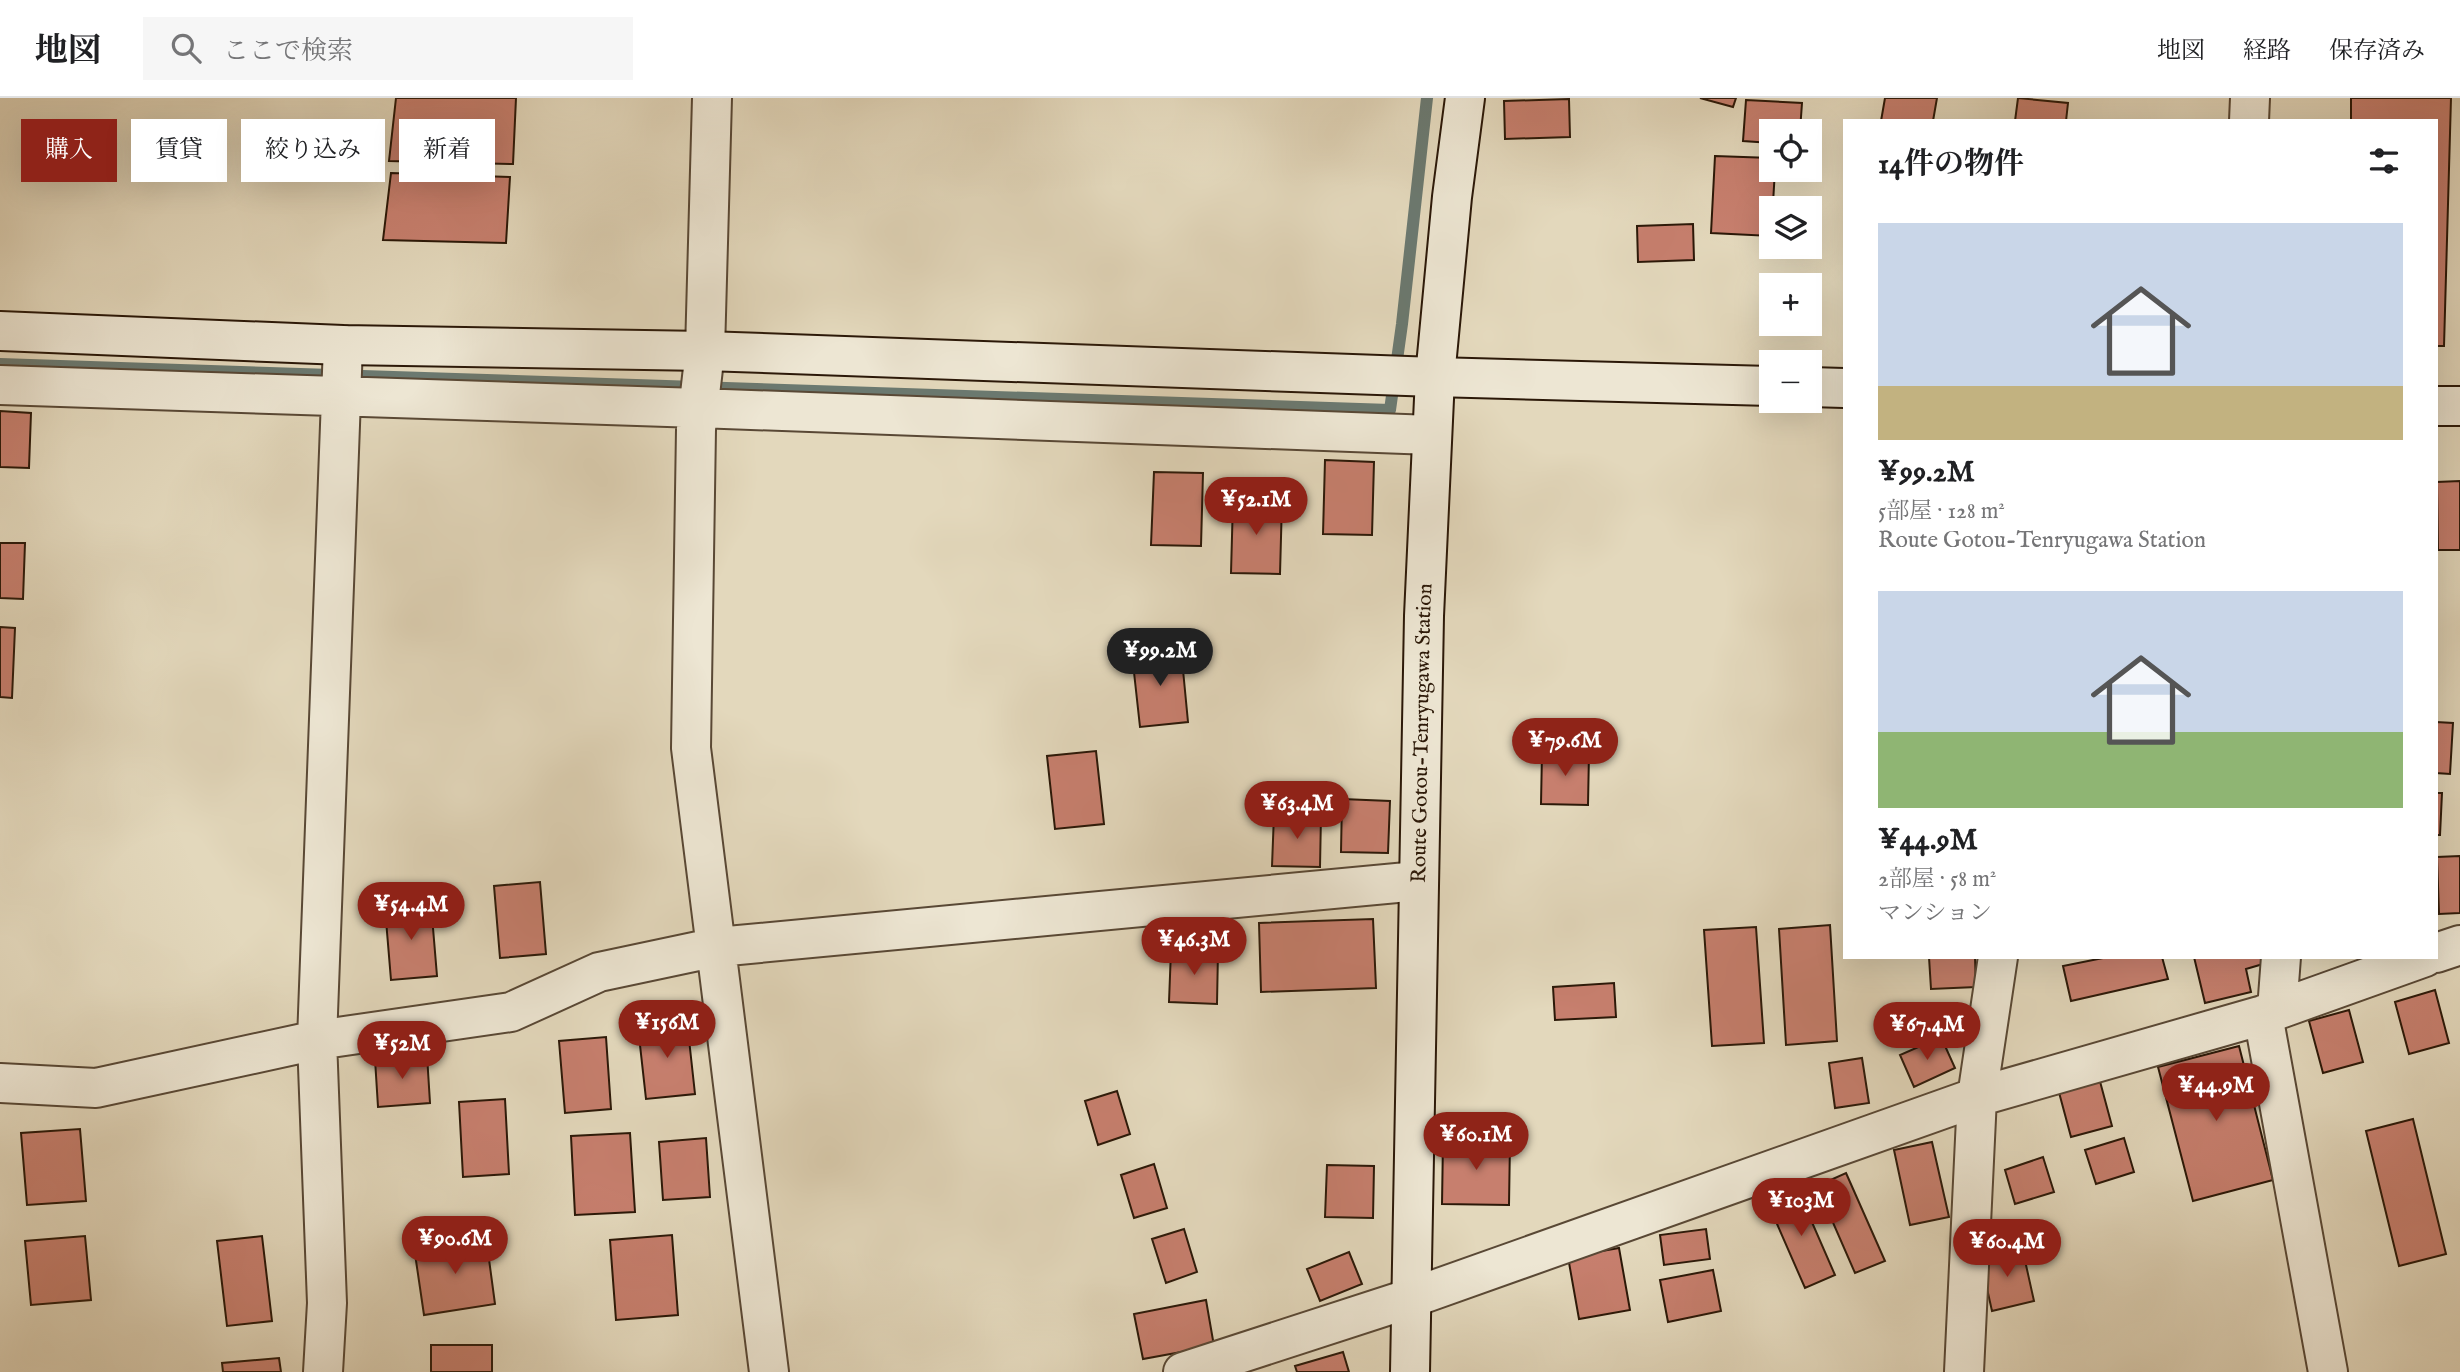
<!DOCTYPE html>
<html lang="ja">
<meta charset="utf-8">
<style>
body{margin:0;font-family:"IM FELL English","Noto Serif JP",serif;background:#f6f6f6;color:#202124;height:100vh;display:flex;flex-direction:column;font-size:26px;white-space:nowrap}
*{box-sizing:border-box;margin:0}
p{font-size:23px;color:#757577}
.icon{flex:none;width:38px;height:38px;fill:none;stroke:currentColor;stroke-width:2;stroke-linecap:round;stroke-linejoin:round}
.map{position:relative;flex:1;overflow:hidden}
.sheet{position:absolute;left:1843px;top:21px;width:595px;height:840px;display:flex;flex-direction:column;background:#fff;border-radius:0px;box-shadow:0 7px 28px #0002}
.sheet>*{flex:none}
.hud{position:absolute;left:21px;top:21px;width:665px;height:63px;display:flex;gap:14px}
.buttons{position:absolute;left:1759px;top:21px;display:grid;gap:14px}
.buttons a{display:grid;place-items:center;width:63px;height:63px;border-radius:0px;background:#fff;box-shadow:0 7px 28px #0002;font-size:35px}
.price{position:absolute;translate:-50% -60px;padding:0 16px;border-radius:24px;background:#8f2418;color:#fff;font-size:23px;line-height:46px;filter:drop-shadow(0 2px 4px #0008)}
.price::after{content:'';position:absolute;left:50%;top:42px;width:21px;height:16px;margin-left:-10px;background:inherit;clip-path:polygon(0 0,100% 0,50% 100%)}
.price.active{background:#222;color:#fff}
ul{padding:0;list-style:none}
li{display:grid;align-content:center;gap:14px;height:371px;padding:0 35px}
li span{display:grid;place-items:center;height:217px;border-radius:0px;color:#555}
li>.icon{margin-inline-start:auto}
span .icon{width:126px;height:126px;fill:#fffc;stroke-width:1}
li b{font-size:30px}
h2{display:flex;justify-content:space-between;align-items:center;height:84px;padding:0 35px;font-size:30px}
.tag{padding:0 24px;border-radius:0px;background:#fff;box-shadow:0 7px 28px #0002;font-size:24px;line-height:63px}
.tag.active{background:#8f2418;color:#fff}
header{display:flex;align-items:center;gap:42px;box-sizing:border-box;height:98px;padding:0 35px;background:#fff;border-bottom:2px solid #e0e0e0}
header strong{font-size:33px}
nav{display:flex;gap:38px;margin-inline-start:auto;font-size:24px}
.search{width:490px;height:63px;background:#f6f6f6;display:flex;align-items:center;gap:18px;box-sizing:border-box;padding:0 24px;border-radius:0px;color:#757577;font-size:26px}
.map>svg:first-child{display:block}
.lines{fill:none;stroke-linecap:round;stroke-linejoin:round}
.stream{stroke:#6b7970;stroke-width:12}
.building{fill:#c77f6e;stroke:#2b1808;stroke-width:2}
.street-casing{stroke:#594835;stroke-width:42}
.secondary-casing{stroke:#2b1808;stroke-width:42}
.street{stroke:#ede6d3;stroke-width:38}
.secondary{stroke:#ede6d3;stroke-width:38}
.labels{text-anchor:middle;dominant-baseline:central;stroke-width:5;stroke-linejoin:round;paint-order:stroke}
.street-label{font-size:21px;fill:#2b1808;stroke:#ede6d3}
</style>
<header>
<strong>地図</strong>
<div class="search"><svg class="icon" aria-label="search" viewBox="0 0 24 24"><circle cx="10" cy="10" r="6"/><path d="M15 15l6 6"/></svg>ここで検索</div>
<nav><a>地図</a><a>経路</a><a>保存済み</a></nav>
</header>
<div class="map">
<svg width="2460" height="1274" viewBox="0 0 2460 1274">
<rect width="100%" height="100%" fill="#e3d8bc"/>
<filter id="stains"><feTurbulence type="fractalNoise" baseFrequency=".00286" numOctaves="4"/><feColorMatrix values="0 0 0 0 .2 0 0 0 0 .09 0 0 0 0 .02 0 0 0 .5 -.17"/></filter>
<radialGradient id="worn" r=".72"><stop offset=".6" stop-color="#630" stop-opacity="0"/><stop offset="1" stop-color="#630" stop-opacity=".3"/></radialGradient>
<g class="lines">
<path class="stream" d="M 0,266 L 1390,312 L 1402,226 L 1427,0"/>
</g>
<path class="building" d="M 396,0 L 516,0 L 513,66 L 389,63 Z
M 1700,0 L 1736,0 L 1733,9 Z
M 1885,0 L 1937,0 L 1933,23 L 1881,23 Z
M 2018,0 L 2068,5 L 2066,23 L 2015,23 Z
M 2351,0 L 2451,0 L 2444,248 L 2436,248 L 2436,23 L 2351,23 Z
M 1569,1 L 1570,39 L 1505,41 L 1504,3 Z
M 1746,2 L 1802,5 L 1800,33 L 1771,33 L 1771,45 L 1743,43 Z
M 1715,58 L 1771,60 L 1771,72 L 1775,72 L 1771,138 L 1711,135 Z
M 391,75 L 510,79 L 506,145 L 383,142 Z
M 1693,126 L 1694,162 L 1638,164 L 1637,128 Z
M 0,313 L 31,315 L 29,370 L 0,369 Z
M 1325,362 L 1374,364 L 1372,437 L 1323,436 Z
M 1154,374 L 1203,375 L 1201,448 L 1151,447 Z
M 2460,383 L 2460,452 L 2438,452 L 2437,384 Z
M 1233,402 L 1282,403 L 1280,476 L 1231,475 Z
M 0,445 L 25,445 L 23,501 L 0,500 Z
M 0,529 L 15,530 L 12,600 L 0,599 Z
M 1181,551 L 1188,624 L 1140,629 L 1132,556 Z
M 2436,624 L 2453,625 L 2450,676 L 2436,675 Z
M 1096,653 L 1104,726 L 1055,731 L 1047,658 Z
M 1542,654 L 1589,655 L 1588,707 L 1541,706 Z
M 2436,695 L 2442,695 L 2440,737 L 2436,737 Z
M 1342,701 L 1390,703 L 1388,755 L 1341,754 Z
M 1274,716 L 1321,717 L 1320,769 L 1272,768 Z
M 2460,758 L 2460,815 L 2439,816 L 2437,759 Z
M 540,784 L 546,856 L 500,860 L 494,788 Z
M 431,806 L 437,878 L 391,882 L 385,810 Z
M 1373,821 L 1376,890 L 1261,894 L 1259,825 Z
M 1830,827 L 1837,943 L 1786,947 L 1779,831 Z
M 1756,829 L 1764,945 L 1712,948 L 1704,832 Z
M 1171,852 L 1218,853 L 1217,906 L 1169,904 Z
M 1929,859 L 1975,859 L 1976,889 L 1931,891 Z
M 2108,859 L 2162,859 L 2168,881 L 2071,903 L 2063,868 Z
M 2194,859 L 2261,859 L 2263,866 L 2246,871 L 2251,894 L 2205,905 Z
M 1614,885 L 1616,919 L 1555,922 L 1553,889 Z
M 2435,892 L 2449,945 L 2409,956 L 2395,904 Z
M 2349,912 L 2363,964 L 2323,975 L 2309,923 Z
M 687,923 L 695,996 L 646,1001 L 638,929 Z
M 606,939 L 611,1011 L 565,1015 L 559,943 Z
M 1941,939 L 1955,970 L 1914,989 L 1900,957 Z
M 2239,948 L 2273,1082 L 2193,1103 L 2158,969 Z
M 427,957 L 430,1005 L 378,1009 L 375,961 Z
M 1862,960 L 1869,1005 L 1835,1010 L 1829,965 Z
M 2098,976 L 2112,1028 L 2071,1039 L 2057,987 Z
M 1117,993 L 1130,1036 L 1098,1047 L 1085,1003 Z
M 505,1001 L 509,1076 L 463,1079 L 459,1004 Z
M 2413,1021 L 2446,1156 L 2399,1168 L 2366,1033 Z
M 80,1031 L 86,1103 L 27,1107 L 21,1035 Z
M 630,1035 L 635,1114 L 575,1117 L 571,1038 Z
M 706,1040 L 710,1099 L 663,1102 L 659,1044 Z
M 2124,1040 L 2134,1074 L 2096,1086 L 2085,1052 Z
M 1443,1042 L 1510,1043 L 1509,1107 L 1442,1106 Z
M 1932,1044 L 1949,1119 L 1910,1127 L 1894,1052 Z
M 2043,1059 L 2054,1094 L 2015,1106 L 2005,1072 Z
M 1154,1066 L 1167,1110 L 1134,1120 L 1121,1077 Z
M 1327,1067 L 1374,1068 L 1373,1120 L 1325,1119 Z
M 1846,1075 L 1885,1163 L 1855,1175 L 1817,1088 Z
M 1797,1090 L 1835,1177 L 1805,1190 L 1767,1103 Z
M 1184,1131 L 1197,1174 L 1166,1185 L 1152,1141 Z
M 1706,1131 L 1710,1161 L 1664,1167 L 1660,1137 Z
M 672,1137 L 678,1217 L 616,1222 L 610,1142 Z
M 85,1138 L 91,1202 L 31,1207 L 25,1143 Z
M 262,1138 L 272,1223 L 227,1228 L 217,1143 Z
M 486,1139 L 495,1206 L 424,1217 L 414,1149 Z
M 2022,1149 L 2034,1203 L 1992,1213 L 1980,1159 Z
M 1619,1150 L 1630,1212 L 1579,1221 L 1568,1159 Z
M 1349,1154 L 1362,1186 L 1320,1203 L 1307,1171 Z
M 1713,1172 L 1721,1213 L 1668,1224 L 1660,1182 Z
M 1206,1202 L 1214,1248 L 1143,1261 L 1134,1216 Z
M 431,1247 L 492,1247 L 492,1274 L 431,1274 Z
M 1343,1254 L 1349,1274 L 1297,1274 L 1295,1268 Z
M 279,1260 L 281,1274 L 223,1274 L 222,1265 Z"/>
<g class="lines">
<g class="street-casing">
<path id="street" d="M 712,0 L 705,253 L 696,331 L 691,650 L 769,1274
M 2249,23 L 2250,0
M 0,287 L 698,310 L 1432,337
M 2436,855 L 2460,847
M 2277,912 L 2281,859
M 2263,917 L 2328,1274
M 0,985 L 96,990 L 317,942 L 511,914 L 599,874 L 717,849 L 1418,783
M 323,1274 L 327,1205 L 317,942 L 343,247
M 1183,1274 L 1411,1200 L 1977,999 L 2263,917 L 2425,859
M 1964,1274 L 1977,999 L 1998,859"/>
</g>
<g class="secondary-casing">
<g id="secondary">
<path d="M 0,233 L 343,247 L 705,253 L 1435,279 L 1771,288"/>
<path d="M 1810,289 L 1844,290"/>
<path d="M 2436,308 L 2460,308"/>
<path id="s1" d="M 1410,1274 L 1424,518 L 1435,279 L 1452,99 L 1465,0"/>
</g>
</g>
<use href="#street" class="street"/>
<use href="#secondary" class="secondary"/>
</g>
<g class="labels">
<g class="street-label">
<text stroke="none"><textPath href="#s1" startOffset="639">Route Gotou-Tenryugawa Station</textPath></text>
</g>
</g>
<rect width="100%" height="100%" filter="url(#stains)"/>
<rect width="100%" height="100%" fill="url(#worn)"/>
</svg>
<div class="buttons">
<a><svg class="icon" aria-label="locate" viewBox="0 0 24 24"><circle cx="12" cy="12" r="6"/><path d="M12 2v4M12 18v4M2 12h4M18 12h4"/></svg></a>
<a><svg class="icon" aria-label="layers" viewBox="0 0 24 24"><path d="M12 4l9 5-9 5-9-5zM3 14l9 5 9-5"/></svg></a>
<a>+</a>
<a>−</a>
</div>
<b class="price" style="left:1256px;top:439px">¥52.1M</b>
<b class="price active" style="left:1160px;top:590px">¥99.2M</b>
<b class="price" style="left:1565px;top:680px">¥79.6M</b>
<b class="price" style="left:1297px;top:743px">¥63.4M</b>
<b class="price" style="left:411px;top:844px">¥54.4M</b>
<b class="price" style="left:1194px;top:879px">¥46.3M</b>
<b class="price" style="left:667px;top:962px">¥156M</b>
<b class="price" style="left:1927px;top:964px">¥67.4M</b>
<b class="price" style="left:402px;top:983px">¥52M</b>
<b class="price" style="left:2216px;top:1025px">¥44.9M</b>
<b class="price" style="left:1476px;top:1074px">¥60.1M</b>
<b class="price" style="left:1801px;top:1140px">¥103M</b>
<b class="price" style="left:455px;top:1178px">¥90.6M</b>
<b class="price" style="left:2007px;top:1181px">¥60.4M</b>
<div class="hud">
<a class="tag active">購入</a>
<a class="tag">賃貸</a>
<a class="tag">絞り込み</a>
<a class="tag">新着</a>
</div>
<section class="sheet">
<h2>14件の物件<svg class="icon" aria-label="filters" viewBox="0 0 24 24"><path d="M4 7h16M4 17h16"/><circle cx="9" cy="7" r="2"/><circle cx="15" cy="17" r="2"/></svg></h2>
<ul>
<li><span style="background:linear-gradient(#c9d6e8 75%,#c2b280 0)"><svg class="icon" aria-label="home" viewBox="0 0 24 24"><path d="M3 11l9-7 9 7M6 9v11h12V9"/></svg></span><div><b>¥99.2M</b><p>5部屋 · 128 m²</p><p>Route Gotou-Tenryugawa Station</p></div></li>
<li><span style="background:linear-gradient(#c9d6e8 65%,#8fb573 0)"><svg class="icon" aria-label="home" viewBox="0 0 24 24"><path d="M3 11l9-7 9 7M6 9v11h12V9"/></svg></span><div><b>¥44.9M</b><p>2部屋 · 58 m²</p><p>マンション</p></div></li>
</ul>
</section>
</div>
